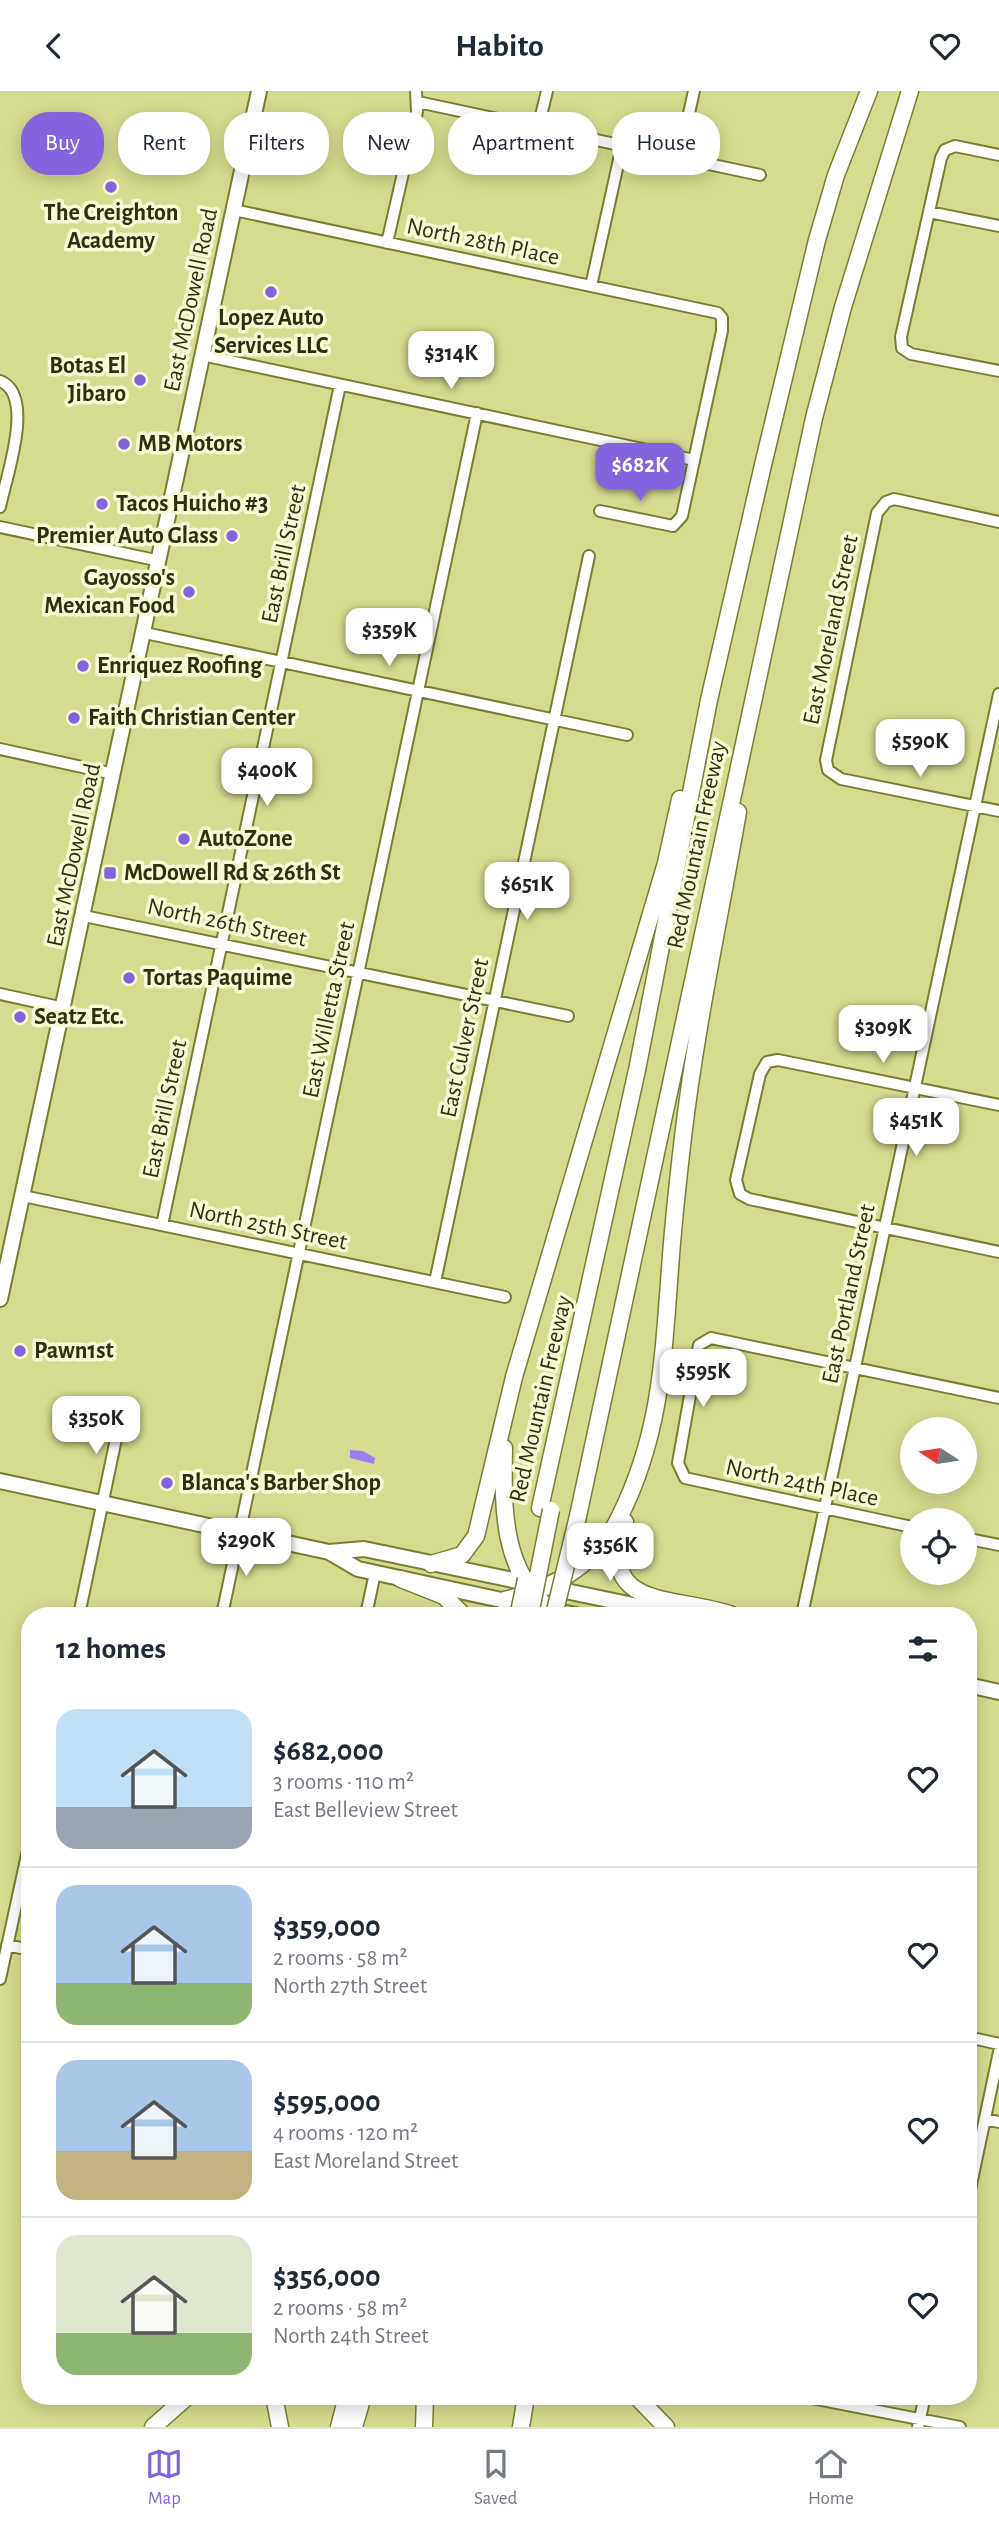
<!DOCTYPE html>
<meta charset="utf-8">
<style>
body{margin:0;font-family:"Alegreya Sans",sans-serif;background:#f6f6f7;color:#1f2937;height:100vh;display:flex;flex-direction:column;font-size:26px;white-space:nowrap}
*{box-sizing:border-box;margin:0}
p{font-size:23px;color:#747a83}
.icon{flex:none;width:38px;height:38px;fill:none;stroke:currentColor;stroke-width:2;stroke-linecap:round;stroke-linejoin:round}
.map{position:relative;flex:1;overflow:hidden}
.side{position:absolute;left:21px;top:1516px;width:956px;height:798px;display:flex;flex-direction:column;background:#fff;border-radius:28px;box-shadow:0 4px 18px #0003}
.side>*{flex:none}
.hud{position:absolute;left:21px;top:21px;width:957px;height:63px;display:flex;gap:14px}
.needle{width:46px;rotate:282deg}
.controls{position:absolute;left:900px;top:1326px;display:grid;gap:14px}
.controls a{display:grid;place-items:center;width:77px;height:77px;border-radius:50%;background:#fff;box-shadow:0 4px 18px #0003;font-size:35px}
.price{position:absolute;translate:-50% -60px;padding:0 16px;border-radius:14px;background:#fff;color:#222;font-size:23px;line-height:46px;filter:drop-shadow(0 2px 4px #0008)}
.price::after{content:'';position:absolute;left:50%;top:42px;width:21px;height:16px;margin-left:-10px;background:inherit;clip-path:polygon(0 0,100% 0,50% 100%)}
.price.active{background:#8463de;color:#fff}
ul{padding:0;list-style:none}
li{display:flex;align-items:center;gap:21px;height:175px;padding:0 35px}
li+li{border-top:2px solid #e0e1e3}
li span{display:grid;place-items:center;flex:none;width:196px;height:140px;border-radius:21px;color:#555}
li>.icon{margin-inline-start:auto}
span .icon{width:84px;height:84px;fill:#fffc;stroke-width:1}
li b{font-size:30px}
h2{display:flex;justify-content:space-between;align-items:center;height:84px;padding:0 35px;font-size:30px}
.pill{padding:0 24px;border-radius:28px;background:#fff;box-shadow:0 4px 18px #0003;font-size:24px;line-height:63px}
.pill.active{background:#8463de;color:#fff}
header{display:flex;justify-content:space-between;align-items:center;height:91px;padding:0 35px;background:#fff;font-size:32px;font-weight:700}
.menu{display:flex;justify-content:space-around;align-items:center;height:98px;border-top:2px solid #e0e1e3;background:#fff;font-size:19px;color:#747a83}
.menu a{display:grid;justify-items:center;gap:4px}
.menu .active{color:#8463de}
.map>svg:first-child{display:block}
.water{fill:#9a7ff2}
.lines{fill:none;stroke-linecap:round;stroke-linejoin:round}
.minor-casing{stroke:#797e31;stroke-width:14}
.major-casing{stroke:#797e31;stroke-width:18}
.highway-casing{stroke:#797e31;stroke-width:19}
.minor{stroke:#fff;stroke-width:10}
.major{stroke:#fff;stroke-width:14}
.highway{stroke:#fff;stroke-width:16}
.highway-bridge-casing{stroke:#797e31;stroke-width:19;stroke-linecap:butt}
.highway-bridge{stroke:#fff;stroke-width:16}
.poi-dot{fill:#8463de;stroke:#f6fad4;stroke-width:2.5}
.labels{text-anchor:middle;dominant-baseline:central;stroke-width:7;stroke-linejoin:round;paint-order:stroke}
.poi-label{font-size:24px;font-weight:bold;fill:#2e3010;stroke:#f6fad4;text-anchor:start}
.street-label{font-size:24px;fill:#2e3010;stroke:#f6fad4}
</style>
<header><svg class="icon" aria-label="back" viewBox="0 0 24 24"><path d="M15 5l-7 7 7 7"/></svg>Habito<svg class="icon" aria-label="heart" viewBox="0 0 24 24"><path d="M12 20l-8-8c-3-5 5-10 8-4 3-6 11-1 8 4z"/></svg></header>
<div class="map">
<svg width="999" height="2336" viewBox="0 0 999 2336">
<rect width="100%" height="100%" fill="#d6dc8f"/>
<path class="water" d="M 350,1359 L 363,1360 L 375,1367 L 374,1373 L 350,1367 Z"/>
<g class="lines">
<g class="minor-casing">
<path id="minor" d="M 418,11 L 760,84
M 538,37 L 547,0
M 999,64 L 955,55 L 945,59 L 941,67 L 901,246 L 902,257 L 911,263 L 999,280
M 679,67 L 694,0
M 234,119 L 718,222 L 722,227 L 722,240 L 682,425 L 673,435 L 600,420
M 929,121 L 999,135
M 387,152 L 417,21 L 416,0
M 591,195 L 622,55
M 202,264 L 694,369
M 0,290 C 36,304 6,386 0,416
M 999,431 L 894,408 L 886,411 L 877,422 L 826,669 L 828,679 L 841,688 L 999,720
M 0,436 L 160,470
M 145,542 L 627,644
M 0,658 L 114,683
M 84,825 L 568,925
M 0,903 L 64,917
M 999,1014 L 778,969 L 767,971 L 760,983 L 736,1089 L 740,1103 L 749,1108 L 999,1161
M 23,1105 L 505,1206
M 162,1134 L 340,294
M 435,1191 L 589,465
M 912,1436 L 685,1387 L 678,1372 L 699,1254 L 711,1247 L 999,1307
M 964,1447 L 999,1454
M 79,1524 L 121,1324
M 222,1524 L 477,322
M 366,1524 L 375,1482
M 802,1524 L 999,603
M 7,1854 L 30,1859
M 0,1888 L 30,1750
M 968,1946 L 999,1953
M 985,2028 L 999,2031
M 968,2108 L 999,1961
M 801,2305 L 960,2336
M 918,2336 L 925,2305"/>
</g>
<g class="major-casing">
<path id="major" d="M 0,1208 L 259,0
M 0,1390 L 329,1461 L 364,1458 L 681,1524
M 329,1461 L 358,1478 L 515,1512
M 546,1518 L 576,1524
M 968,1594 L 999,1601"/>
</g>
<g class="highway-casing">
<path id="highway" d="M 504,1357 C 503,1415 501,1480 551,1519
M 540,1417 L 637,979 L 709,609 L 763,374 L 817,149 L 836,84 L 869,0
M 578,1425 L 814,327 L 843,216 L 910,0
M 625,1431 C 594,1521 677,1504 732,1524
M 431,1473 L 462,1464 L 476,1445 L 514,1286 L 666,772 L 680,708
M 401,1488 L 444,1505 L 463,1524
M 504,1509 C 554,1498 597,1473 620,1425 C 661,1342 663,1268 670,1178 C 673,1133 678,1089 683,1046 C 696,936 719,830 738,721
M 274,2305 L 280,2336
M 636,2305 L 666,2336
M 153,2336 L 188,2305
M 339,2336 L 347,2305
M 354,2336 L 363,2305
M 424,2336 L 425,2305
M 521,2336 L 526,2305"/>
</g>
<use href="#minor" class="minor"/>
<use href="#major" class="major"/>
<use href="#highway" class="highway"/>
<g class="highway-bridge-casing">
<path id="highway-bridge" d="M 519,1521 L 526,1488
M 530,1524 L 551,1419
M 554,1524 L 578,1425"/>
</g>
<use href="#highway-bridge" class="highway-bridge"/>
</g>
<g class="poi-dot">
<circle cx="111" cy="96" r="7"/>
<circle cx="271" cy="201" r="7"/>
<circle cx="140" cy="289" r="7"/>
<circle cx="124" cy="353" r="7"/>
<circle cx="102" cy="413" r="7"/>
<circle cx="232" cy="445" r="7"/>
<circle cx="189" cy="501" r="7"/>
<circle cx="83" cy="575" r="7"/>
<circle cx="74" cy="627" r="7"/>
<circle cx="184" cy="748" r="7"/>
<rect x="103" y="775" width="14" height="14" rx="3.5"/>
<circle cx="129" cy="887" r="7"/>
<circle cx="20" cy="926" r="7"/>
<circle cx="20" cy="1260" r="7"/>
<circle cx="167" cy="1392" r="7"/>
</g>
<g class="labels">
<g class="poi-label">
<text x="111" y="122" text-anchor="middle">The Creighton<tspan x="111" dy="28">Academy</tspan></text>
<text x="271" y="227" text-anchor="middle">Lopez Auto<tspan x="271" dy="28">Services LLC</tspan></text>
<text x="126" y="275" text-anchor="end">Botas El<tspan x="126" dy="28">Jibaro</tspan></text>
<text x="138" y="353">MB Motors</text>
<text x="116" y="413">Tacos Huicho #3</text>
<text x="218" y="445" text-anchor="end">Premier Auto Glass</text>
<text x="175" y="487" text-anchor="end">Gayosso's<tspan x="175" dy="28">Mexican Food</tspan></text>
<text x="97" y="575">Enriquez Roofing</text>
<text x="88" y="627">Faith Christian Center</text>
<text x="198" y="748">AutoZone</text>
<text x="124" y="782">McDowell Rd &amp; 26th St</text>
<text x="143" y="887">Tortas Paquime</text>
<text x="34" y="926">Seatz Etc.</text>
<text x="34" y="1260">Pawn1st</text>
<text x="181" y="1392">Blanca's Barber Shop</text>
</g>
<g class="street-label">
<text transform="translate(483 151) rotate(12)">North 28th Place</text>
<text transform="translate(191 209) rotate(-78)">East McDowell Road</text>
<text transform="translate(284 463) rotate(-78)">East Brill Street</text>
<text transform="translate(831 539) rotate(-78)">East Moreland Street</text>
<text transform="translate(697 754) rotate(-78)">Red Mountain Freeway</text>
<text transform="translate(74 764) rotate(-78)">East McDowell Road</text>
<text transform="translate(227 832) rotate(12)">North 26th Street</text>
<text transform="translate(329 919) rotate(-78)">East Willetta Street</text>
<text transform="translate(465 947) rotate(-78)">East Culver Street</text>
<text transform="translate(165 1018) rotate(-78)">East Brill Street</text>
<text transform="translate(268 1135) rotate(12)">North 25th Street</text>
<text transform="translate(849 1203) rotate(-78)">East Portland Street</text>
<text transform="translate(541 1308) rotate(-77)">Red Mountain Freeway</text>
<text transform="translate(802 1392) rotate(12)">North 24th Place</text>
</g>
</g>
</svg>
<div class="controls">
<a><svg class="needle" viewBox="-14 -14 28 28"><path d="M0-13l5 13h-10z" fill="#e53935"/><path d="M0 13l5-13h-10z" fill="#747a83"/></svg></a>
<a><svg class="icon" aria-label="locate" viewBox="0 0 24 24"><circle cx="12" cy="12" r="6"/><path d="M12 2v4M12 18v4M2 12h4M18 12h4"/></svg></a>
</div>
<b class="price" style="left:451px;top:300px">$314K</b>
<b class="price active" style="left:640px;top:412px">$682K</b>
<b class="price" style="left:389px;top:577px">$359K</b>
<b class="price" style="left:920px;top:688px">$590K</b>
<b class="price" style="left:267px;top:717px">$400K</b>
<b class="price" style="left:527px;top:831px">$651K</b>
<b class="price" style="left:883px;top:974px">$309K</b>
<b class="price" style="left:916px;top:1067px">$451K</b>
<b class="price" style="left:703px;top:1318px">$595K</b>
<b class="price" style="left:96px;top:1365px">$350K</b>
<b class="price" style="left:246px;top:1487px">$290K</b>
<b class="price" style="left:610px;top:1492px">$356K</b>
<div class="hud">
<a class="pill active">Buy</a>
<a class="pill">Rent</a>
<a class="pill">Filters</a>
<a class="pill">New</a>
<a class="pill">Apartment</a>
<a class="pill">House</a>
</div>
<section class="side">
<h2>12 homes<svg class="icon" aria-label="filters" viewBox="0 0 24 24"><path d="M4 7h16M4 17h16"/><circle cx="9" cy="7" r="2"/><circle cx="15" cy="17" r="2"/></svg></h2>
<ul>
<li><span style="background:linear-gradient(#bfe0f5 70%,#9aa5b1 0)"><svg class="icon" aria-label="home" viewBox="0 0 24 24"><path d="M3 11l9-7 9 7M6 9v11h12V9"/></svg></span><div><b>$682,000</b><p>3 rooms · 110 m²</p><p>East Belleview Street</p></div><svg class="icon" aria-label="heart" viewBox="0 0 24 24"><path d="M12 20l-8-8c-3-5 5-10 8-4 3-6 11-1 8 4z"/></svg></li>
<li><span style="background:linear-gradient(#a9c7e8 70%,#8fb573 0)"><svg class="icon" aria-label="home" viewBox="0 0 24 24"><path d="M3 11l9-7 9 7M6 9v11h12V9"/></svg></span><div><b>$359,000</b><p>2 rooms · 58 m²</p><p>North 27th Street</p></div><svg class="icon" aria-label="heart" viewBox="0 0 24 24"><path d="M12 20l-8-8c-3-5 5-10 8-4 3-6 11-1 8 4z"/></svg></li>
<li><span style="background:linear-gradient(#a9c7e8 65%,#c2b280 0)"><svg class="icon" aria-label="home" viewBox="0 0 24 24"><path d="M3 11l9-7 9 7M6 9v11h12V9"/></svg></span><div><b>$595,000</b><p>4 rooms · 120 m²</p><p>East Moreland Street</p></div><svg class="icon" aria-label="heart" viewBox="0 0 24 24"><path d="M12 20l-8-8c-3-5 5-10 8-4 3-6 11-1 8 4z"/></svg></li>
<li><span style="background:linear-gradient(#dfe7d0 70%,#8fb573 0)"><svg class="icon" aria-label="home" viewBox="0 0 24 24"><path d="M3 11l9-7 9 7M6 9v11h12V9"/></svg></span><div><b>$356,000</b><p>2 rooms · 58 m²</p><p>North 24th Street</p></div><svg class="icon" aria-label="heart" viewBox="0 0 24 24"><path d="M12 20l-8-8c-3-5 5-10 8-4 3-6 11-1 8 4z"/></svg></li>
</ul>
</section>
</div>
<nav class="menu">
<a class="active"><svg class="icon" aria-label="map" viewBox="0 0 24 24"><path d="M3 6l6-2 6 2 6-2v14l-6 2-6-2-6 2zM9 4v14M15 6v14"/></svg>Map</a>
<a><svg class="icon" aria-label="saved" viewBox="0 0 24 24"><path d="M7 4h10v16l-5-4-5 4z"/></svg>Saved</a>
<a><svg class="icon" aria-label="home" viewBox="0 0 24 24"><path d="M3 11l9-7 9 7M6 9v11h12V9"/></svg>Home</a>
</nav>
